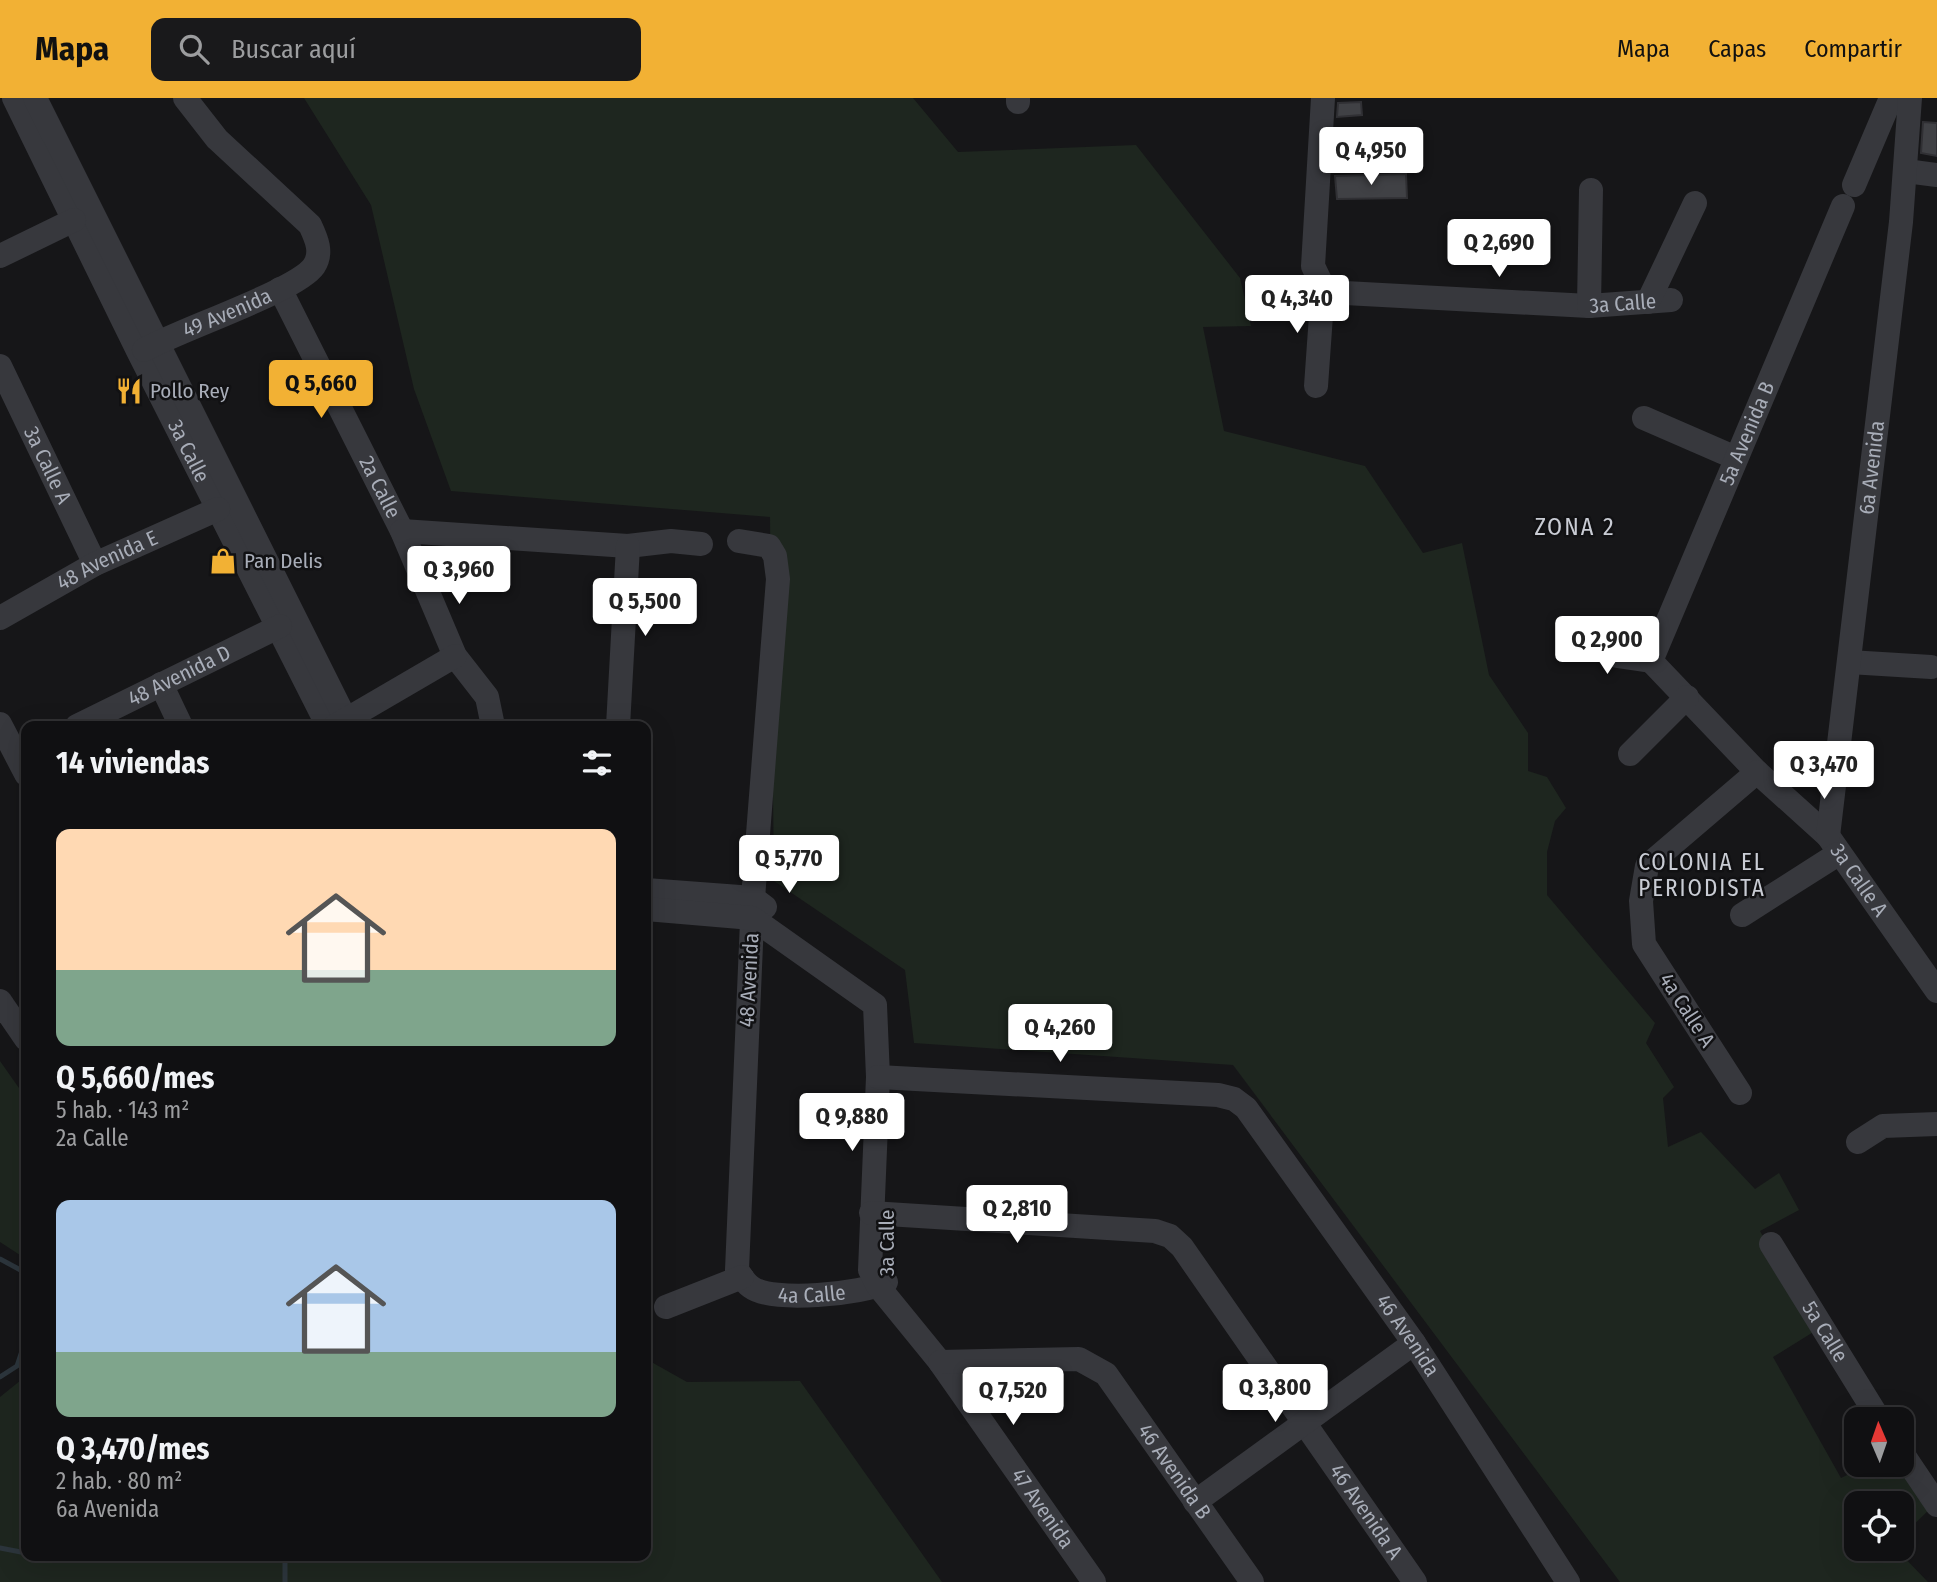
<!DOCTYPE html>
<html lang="es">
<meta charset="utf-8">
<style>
body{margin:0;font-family:"Fira Sans Condensed",sans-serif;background:#19191b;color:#f1f3f6;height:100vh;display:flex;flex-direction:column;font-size:26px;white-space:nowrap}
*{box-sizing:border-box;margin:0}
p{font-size:23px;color:#9c9d9f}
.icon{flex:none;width:38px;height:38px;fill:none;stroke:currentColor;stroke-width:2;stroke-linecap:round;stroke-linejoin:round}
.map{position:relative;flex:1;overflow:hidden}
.panel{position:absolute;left:21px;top:623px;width:630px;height:840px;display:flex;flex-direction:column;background:#101012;border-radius:14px;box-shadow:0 7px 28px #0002,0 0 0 2px #303032}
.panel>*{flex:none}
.needle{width:46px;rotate:358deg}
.tools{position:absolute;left:1844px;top:1309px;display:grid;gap:14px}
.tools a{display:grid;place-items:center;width:70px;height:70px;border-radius:14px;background:#101012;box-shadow:0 7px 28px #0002,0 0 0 2px #303032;font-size:35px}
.price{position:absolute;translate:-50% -60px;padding:0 16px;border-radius:7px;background:#fff;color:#222;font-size:23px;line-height:46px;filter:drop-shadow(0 2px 4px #0008)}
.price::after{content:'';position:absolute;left:50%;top:42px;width:21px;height:16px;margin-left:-10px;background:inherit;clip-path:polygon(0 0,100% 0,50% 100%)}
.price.current{background:#f2b134;color:#111}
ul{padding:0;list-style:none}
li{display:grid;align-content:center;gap:14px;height:371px;padding:0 35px}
li span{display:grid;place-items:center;height:217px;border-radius:14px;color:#555}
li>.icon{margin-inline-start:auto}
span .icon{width:126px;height:126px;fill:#fffc;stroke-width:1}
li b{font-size:30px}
h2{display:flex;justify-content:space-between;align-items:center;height:84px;padding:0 35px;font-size:30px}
header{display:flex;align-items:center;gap:42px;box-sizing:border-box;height:98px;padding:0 35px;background:#f2b134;color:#111}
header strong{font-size:33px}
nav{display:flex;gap:38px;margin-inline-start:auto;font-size:24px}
.search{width:490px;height:63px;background:#19191b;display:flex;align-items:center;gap:18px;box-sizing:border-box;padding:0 24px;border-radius:14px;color:#9c9d9f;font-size:26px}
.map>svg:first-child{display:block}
.green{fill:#1e261f}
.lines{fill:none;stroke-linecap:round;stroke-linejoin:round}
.stream{stroke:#2c353c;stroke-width:5}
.building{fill:#404145;stroke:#303034;stroke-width:2}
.minor{stroke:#37383d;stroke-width:24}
.labels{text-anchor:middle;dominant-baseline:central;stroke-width:5;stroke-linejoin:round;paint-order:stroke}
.street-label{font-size:21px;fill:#a8adb8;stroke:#111113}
.poi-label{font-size:21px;fill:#a8adb8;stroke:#111113;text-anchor:start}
.neighbourhood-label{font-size:23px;letter-spacing:2px;fill:#c9ccd4;stroke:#111113}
.quarter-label{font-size:24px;letter-spacing:2px;fill:#c9ccd4;stroke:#111113}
</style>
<header>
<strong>Mapa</strong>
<div class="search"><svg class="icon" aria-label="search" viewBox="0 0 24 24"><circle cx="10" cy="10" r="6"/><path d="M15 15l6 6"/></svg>Buscar aquí</div>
<nav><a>Mapa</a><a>Capas</a><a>Compartir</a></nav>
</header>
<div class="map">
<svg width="1937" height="1484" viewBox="0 0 1937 1484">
<rect width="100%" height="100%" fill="#161618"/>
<path class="green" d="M 304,0 L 913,0 L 958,54 L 1136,47 L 1240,180 L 1251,228 L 1203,229 L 1224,333 L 1365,368 L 1423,455 L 1462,445 L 1489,577 L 1528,635 L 1528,673 L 1547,679 L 1566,710 L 1555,723 L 1547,754 L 1547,797 L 1655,925 L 1646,945 L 1674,989 L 1663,1000 L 1668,1049 L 1701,1034 L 1755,1091 L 1779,1075 L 1799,1112 L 1760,1133 L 1815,1233 L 1773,1259 L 1841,1380 L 1868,1367 L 1901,1367 L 1932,1409 L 1902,1438 L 1902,1405 L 1857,1405 L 1857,1451 L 1896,1451 L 1928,1484 L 1620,1484 L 1233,967 L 914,945 L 905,872 L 774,783 L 770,419 L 451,393 L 414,291 L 371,107 Z
M 0,963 L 26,1000 L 26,1161 L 0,1144 Z
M 646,1261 L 687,1284 L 800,1283 L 942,1484 L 0,1484 L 0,1299 L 26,1278 L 26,1458 L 646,1458 Z"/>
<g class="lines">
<path class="stream" d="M 0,1161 L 26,1175
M 0,1279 L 17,1268 L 26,1241
M 0,1450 L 26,1455
M 285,1484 L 285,1458"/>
</g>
<path class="building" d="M 1361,4 L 1362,17 L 1337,19 L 1338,5 Z
M 1923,24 L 1937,25 L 1937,58 L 1921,55 Z
M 1406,76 L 1407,100 L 1337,101 L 1335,78 Z"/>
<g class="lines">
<g class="minor">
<path id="s1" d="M 14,0 L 139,255 L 328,628"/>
<path d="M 35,0 L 349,628"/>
<path d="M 1018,4 L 1018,0"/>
<path d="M 1906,73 L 1937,77"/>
<path d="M 1854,87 L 1891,0"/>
<path d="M 0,158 L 74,122"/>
<path id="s2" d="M 1323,189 L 1345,195 L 1589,208 L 1671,202"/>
<path id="s3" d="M 280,191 L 402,433 L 455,558 L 487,599 L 493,628"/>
<path d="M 1648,204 L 1695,105"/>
<path d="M 1589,208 L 1591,92"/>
<path id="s4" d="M 144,252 C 178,232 297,193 314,168 C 323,154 316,140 310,127 L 217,41 L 185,0"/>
<path id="s5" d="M 0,268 L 95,466"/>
<path d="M 1316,288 L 1323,189 L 1313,168 L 1323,0"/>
<path d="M 1644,320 L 1736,360"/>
<path d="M 402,433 L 628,448 L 671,443 L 701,446"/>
<path id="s6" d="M 739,443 L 769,448 L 775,458 L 778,481 L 753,800 L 737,1172 C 741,1178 745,1185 751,1189 C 772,1205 863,1196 886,1184"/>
<path id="s7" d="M 0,520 L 95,466 L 218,411"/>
<path d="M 1575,543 L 1617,558 L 1651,563"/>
<path id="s8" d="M 1651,563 L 1843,108"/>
<path id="s9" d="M 1651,563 L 1757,674 L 1828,738 L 1937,893"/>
<path d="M 1849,564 L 1931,569"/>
<path d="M 161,586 L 181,628"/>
<path d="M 0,626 L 26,676"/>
<path id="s10" d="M 77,628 L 280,528"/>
<path d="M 335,628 L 455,558"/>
<path d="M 618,628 L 628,448"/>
<path d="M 1630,656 L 1687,599"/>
<path id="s11" d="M 1828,738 L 1901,124 L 1910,0"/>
<path d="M 646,792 L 753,800 L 765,809"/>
<path id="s12" d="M 646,811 L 752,820 L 875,907 L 878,979 L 870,1172 L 878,1188 L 940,1264 L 1094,1484"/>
<path d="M 1742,817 L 1838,756"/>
<path d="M 0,903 L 26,941"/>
<path id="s13" d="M 878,979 L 1218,997 L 1234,1001 L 1246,1010 L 1414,1245 L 1568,1484"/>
<path d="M 1740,995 L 1644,846 L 1641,803 L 1647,768 L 1757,674"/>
<path d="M 1858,1044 L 1883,1028 L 1937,1026"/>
<path id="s14" d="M 871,1115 L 1155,1133 L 1170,1138 L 1182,1149 L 1415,1484"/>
<path id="s15" d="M 1771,1146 L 1879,1321"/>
<path d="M 666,1209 L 742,1179"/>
<path id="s16" d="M 940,1264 L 1079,1261 L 1106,1276 L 1252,1484"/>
<path d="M 1902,1355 L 1937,1407"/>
<path d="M 1195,1404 L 1414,1245"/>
</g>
</g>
<defs>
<g id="restaurant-bare" transform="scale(2.1)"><path d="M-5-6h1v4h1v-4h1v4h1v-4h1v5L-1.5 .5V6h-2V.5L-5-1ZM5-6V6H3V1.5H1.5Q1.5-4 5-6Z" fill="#f2b134" stroke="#111113" stroke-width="2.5" paint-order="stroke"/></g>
<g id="shop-bare" transform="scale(2.1)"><path d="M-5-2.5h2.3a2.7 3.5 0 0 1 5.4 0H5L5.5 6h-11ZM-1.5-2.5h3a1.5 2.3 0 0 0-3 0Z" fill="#f2b134" stroke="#111113" stroke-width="2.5" paint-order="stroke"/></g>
</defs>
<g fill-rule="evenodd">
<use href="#restaurant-bare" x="129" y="293"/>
<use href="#shop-bare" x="223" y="463"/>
</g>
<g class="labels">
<g class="street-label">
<text stroke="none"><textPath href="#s2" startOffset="301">3a Calle</textPath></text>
<text stroke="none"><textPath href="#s4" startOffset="91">49 Avenida</textPath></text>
<text stroke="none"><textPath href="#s8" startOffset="247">5a Avenida B</textPath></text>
<text stroke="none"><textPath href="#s1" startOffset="394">3a Calle</textPath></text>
<text stroke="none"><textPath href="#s5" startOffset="110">3a Calle A</textPath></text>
<text stroke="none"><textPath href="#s11" startOffset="371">6a Avenida</textPath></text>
<text stroke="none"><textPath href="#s3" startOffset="222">2a Calle</textPath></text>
<text stroke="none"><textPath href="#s7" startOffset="122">48 Avenida E</textPath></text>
<text stroke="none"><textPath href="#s10" startOffset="114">48 Avenida D</textPath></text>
<text stroke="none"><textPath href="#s9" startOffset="303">3a Calle A</textPath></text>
<text transform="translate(749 882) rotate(-87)">48 Avenida</text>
<text transform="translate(1687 912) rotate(57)">4a Calle A</text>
<text transform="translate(887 1145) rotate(-90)">3a Calle</text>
<text stroke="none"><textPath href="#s6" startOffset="842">4a Calle</textPath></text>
<text stroke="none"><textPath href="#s15" startOffset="103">5a Calle</textPath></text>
<text stroke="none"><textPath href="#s13" startOffset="651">46 Avenida</textPath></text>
<text stroke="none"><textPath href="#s16" startOffset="289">46 Avenida B</textPath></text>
<text stroke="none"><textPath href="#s12" startOffset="817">47 Avenida</textPath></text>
<text stroke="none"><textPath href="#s14" startOffset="639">46 Avenida A</textPath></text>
</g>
<g class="poi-label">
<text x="150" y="293">Pollo Rey</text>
<text x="244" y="463">Pan Delis</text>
</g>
<g class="neighbourhood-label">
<text x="1702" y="764">COLONIA EL<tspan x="1702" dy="26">PERIODISTA</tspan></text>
</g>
<g class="quarter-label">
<text x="1575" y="429">ZONA 2</text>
</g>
</g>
</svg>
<div class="tools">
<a><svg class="needle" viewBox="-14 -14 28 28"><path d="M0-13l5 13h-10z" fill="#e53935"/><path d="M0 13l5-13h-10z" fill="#9c9d9f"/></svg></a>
<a><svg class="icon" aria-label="locate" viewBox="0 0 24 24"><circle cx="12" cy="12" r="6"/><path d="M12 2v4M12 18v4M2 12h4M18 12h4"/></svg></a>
</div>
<b class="price" style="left:1371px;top:89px">Q 4,950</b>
<b class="price" style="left:1499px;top:181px">Q 2,690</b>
<b class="price" style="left:1297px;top:237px">Q 4,340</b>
<b class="price current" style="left:321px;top:322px">Q 5,660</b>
<b class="price" style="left:459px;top:508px">Q 3,960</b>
<b class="price" style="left:645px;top:540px">Q 5,500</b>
<b class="price" style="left:1607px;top:578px">Q 2,900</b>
<b class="price" style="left:1824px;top:703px">Q 3,470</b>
<b class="price" style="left:789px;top:797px">Q 5,770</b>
<b class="price" style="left:1060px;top:966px">Q 4,260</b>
<b class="price" style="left:852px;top:1055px">Q 9,880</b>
<b class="price" style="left:1017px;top:1147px">Q 2,810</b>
<b class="price" style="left:1275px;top:1326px">Q 3,800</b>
<b class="price" style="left:1013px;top:1329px">Q 7,520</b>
<section class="panel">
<h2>14 viviendas<svg class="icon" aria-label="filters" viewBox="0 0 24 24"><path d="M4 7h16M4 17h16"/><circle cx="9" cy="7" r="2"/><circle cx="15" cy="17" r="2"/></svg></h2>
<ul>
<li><span style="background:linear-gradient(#ffd9b3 65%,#7fa58c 0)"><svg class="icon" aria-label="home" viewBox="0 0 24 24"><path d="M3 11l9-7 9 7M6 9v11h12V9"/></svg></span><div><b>Q 5,660/mes</b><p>5 hab. · 143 m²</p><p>2a Calle</p></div></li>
<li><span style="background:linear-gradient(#a9c7e8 70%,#7fa58c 0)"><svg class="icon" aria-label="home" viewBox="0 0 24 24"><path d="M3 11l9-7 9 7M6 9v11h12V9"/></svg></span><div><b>Q 3,470/mes</b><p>2 hab. · 80 m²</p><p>6a Avenida</p></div></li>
</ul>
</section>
</div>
